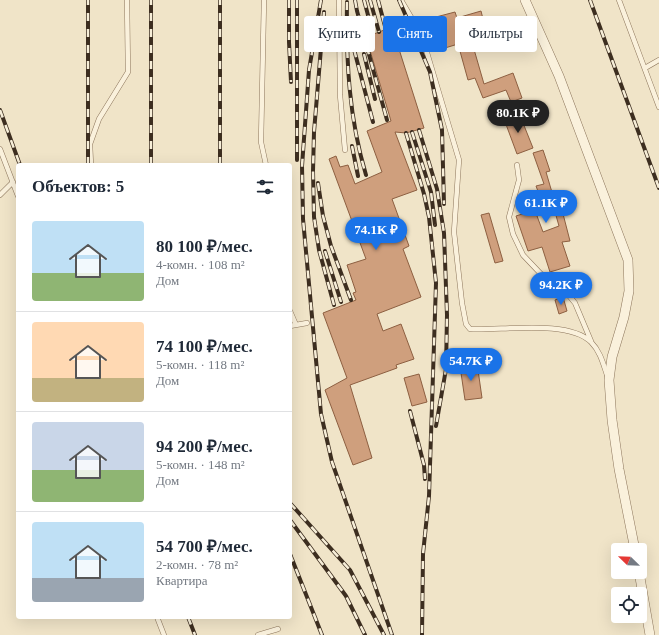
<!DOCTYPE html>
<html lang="ru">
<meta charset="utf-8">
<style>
body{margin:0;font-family:"Times New Roman",serif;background:#f6f6f7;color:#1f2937;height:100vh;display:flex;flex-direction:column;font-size:15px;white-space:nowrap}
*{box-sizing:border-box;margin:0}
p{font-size:13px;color:#747a83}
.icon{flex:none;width:22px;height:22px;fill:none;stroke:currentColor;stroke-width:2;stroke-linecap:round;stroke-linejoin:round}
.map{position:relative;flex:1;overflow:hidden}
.sheet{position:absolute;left:16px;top:163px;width:276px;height:456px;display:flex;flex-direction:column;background:#fff;border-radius:4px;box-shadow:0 4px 16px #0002}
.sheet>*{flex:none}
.banner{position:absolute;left:304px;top:16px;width:295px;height:36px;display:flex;gap:8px}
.needle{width:26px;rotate:293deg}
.tools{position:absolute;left:611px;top:543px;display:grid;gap:8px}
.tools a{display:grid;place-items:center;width:36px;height:36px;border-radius:4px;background:#fff;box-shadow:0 4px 16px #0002;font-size:20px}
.price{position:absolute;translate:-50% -34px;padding:0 9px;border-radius:14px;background:#1a73e8;color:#fff;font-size:13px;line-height:26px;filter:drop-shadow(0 1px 2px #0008)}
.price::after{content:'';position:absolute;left:50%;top:24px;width:12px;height:9px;margin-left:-6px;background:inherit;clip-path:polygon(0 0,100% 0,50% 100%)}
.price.selected{background:#222;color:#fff}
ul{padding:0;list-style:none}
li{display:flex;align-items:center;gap:12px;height:100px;padding:0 16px}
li+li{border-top:1px solid #e0e1e3}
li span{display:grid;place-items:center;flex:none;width:112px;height:80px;border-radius:4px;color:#555}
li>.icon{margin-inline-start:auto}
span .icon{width:48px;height:48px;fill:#fffc;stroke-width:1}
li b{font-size:17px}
h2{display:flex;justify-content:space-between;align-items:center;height:48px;padding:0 16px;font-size:17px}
.tag{padding:0 14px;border-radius:4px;background:#fff;box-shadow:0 4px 16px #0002;font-size:14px;line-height:36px}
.tag.selected{background:#1a73e8;color:#fff}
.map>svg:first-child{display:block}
.building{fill:#cf9f7d;stroke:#8d5f41}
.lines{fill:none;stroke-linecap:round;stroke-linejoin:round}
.lane-casing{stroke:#8d765c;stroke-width:5.5}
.street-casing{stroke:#8d765c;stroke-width:10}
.lane{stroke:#faf1dc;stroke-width:4.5}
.street{stroke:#faf1dc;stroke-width:9}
.rail-casing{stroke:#3d2e20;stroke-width:4}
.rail{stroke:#f7eed8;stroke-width:2.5;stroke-dasharray:8;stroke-linecap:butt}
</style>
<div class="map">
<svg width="659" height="635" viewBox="0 0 659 635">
<rect width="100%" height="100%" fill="#f0e4c8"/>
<path class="building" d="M 481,11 L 485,27 L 469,32 L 484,84 L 513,73 L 522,98 L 511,102 L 506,90 L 483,98 L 475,78 L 468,80 L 458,44 L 445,48 L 436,17 L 455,12 L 457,18 Z
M 392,27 L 424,128 L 406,133 L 395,132 L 417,190 L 392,199 L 409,246 L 403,249 L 421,297 L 377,314 L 383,331 L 401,324 L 414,359 L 396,365 L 397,368 L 350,385 L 372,458 L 353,465 L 325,390 L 347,378 L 323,313 L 356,300 L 353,293 L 356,292 L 347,265 L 366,259 L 329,159 L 336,156 L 340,167 L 348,165 L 355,184 L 382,172 L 367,131 L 391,121 L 366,37 Z
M 519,113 L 533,148 L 517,154 L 504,119 Z
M 543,150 L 550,171 L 546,172 L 551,189 L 556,203 L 558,202 L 560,207 L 537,216 L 543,232 L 559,226 L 555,212 L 562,210 L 570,241 L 562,242 L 570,266 L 550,272 L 542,247 L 528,251 L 516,216 L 544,207 L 536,186 L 544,184 L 533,153 Z
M 489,213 L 503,261 L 495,263 L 481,215 Z
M 563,297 L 567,311 L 559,314 L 555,300 Z
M 477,363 L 482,398 L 465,400 L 460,366 Z
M 419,374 L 427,402 L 412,406 L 404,378 Z"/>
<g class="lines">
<g class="lane-casing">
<path id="lane" d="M 264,0 L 261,142 L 266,165
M 339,0 L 340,95 L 345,150
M 401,0 L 422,36 L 459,160 L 454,232 L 462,303 L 466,324 L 470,329 C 500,331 568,319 591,342 C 600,351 603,363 607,375
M 619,0 L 659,107
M 645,68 L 659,60
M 0,149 L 18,196
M 91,165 L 90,144 L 99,119 L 128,72 L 127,0
M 517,165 L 519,180 L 509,217 L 513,234 L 523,255 L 540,273 L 566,292 L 575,303 L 591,341
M 0,195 L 13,182
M 290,311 L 296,325
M 290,326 L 307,323
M 157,617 L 164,635
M 258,635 L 278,629"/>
</g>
<g class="street-casing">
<path id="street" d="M 525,0 L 559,76 L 628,260 L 629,291 L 624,317 L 612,357 L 609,380 L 612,420 L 619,469 L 635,550
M 639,572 L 650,635"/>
</g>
<use href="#lane" class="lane"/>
<use href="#street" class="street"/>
<g class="rail-casing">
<path id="rail" d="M 289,0 L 289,42 L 291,82
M 297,0 L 297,160
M 321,0 L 309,70 L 302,166 L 303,219 L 321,414 L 332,462 L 392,635
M 355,0 L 357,11 L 387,120
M 364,0 L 373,34
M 370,0 L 379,32
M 378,0 L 386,30
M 399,0 L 430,72 L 442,130 L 444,204
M 590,0 L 659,188
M 347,2 C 346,62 349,118 366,175
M 324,12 L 314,132 L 313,171 L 314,217 L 319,250 L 334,305
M 350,34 L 373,122
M 364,54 L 375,99
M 0,110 L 20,165
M 419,130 L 437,189 L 444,233 L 447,315 L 446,369 L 436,426
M 412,132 L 431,192 L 435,225
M 406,133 L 424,194 L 429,217 L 436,283 L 429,496 L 423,554 L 422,635
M 352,146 L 358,176
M 88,165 L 88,0
M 151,165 L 151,0
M 220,165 L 220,0
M 318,183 L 323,216 L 331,246 L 351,300
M 325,251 L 341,302
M 410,411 L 424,465 L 425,479
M 290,503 L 350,570 L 384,635
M 290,520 L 346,596 L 365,635
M 290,554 L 322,635
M 188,617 L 195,635"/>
</g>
<use href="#rail" class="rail"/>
</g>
</svg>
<div class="tools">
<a><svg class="needle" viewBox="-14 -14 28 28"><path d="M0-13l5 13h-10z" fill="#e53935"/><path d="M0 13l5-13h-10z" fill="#747a83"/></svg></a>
<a><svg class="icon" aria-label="locate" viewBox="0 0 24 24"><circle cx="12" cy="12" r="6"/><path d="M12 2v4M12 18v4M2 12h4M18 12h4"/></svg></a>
</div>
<b class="price selected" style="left:518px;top:134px">80.1K ₽</b>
<b class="price" style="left:546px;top:224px">61.1K ₽</b>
<b class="price" style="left:376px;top:251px">74.1K ₽</b>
<b class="price" style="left:561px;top:306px">94.2K ₽</b>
<b class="price" style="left:471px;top:382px">54.7K ₽</b>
<div class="banner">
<a class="tag">Купить</a>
<a class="tag selected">Снять</a>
<a class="tag">Фильтры</a>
</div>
<section class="sheet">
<h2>Объектов: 5<svg class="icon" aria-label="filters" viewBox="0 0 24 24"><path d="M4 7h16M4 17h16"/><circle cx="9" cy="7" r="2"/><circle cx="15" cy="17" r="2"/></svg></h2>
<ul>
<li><span style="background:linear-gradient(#bfe0f5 65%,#8fb573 0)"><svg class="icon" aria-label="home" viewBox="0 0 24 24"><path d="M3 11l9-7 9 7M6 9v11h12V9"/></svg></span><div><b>80 100 ₽/мес.</b><p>4-комн. · 108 m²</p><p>Дом</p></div></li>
<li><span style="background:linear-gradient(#ffd9b3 70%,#c2b280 0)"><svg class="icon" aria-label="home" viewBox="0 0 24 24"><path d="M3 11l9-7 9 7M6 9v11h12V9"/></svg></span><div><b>74 100 ₽/мес.</b><p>5-комн. · 118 m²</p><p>Дом</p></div></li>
<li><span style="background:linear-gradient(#c9d6e8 60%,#8fb573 0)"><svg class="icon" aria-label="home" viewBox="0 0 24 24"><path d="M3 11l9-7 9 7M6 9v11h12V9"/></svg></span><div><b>94 200 ₽/мес.</b><p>5-комн. · 148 m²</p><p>Дом</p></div></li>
<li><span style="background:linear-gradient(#bfe0f5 70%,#9aa5b1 0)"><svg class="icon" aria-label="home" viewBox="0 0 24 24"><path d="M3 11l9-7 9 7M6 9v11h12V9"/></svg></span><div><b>54 700 ₽/мес.</b><p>2-комн. · 78 m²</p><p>Квартира</p></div></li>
</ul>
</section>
</div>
